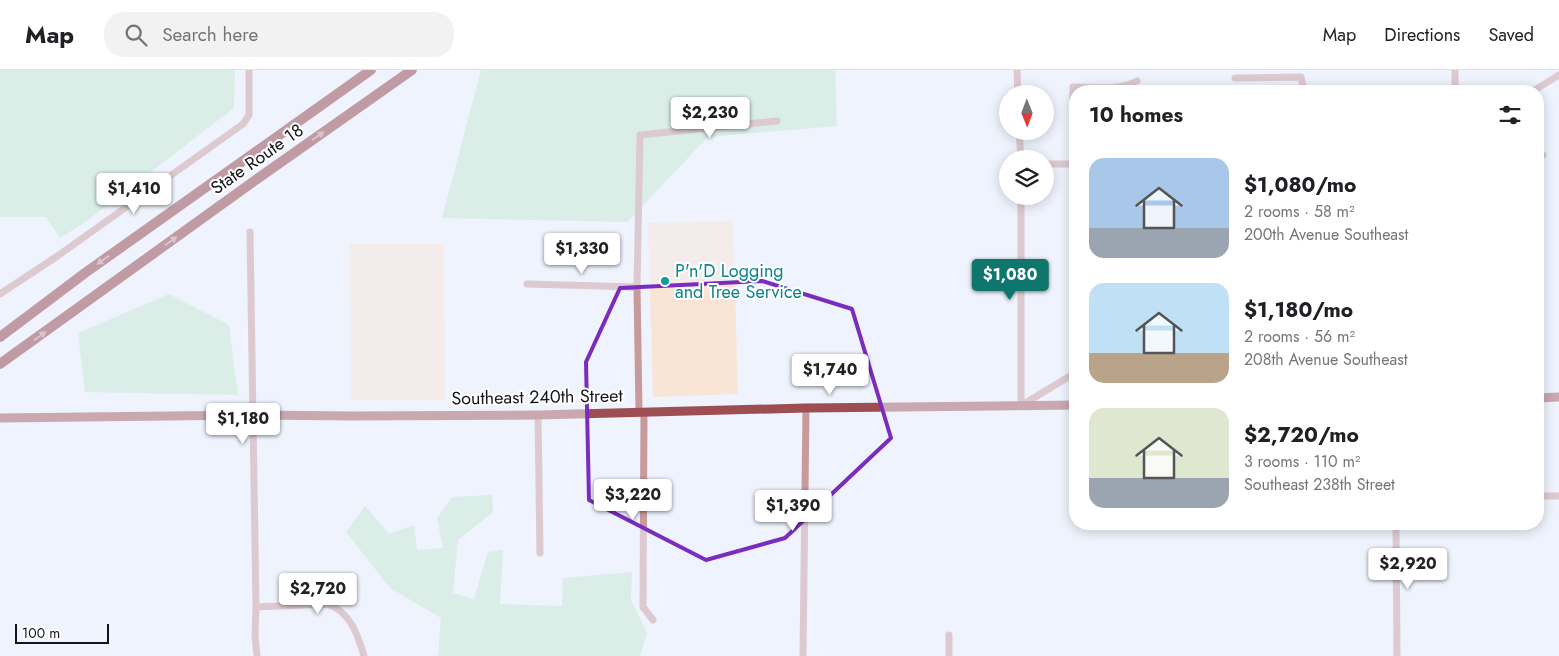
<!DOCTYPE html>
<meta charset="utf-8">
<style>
body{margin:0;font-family:Jost,sans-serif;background:#f2f2f2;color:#202124;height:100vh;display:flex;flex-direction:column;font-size:19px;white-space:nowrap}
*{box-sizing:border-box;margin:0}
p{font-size:16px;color:#757577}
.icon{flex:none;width:28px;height:28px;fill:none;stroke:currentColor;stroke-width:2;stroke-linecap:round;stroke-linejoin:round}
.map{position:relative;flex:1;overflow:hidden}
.sheet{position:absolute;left:1069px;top:15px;width:475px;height:445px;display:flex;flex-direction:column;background:#fff;border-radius:20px;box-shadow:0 2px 12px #0003}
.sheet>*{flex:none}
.needle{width:32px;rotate:179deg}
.tools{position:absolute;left:999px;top:15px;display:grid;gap:10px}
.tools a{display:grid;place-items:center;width:55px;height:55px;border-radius:50%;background:#fff;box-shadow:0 2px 12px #0003;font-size:25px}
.scale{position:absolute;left:15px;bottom:12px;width:94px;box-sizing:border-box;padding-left:5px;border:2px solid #131518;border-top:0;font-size:14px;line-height:18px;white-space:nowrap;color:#131518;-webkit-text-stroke:4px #fff;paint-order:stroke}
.price{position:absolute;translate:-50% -42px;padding:0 11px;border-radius:5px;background:#fff;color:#222;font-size:16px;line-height:32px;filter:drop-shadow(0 1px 2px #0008)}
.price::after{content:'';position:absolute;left:50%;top:30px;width:15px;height:11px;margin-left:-8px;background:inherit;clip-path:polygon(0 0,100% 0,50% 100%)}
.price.on{background:#0f766e;color:#fff}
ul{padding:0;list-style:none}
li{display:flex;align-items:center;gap:15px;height:125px;padding:0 20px}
li span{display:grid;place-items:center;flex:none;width:140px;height:100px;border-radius:15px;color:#555}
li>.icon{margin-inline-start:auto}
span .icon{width:60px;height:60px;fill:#fffc;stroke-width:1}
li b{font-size:21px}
h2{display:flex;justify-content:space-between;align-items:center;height:60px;padding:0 20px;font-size:21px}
header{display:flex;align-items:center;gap:30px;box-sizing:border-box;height:70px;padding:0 25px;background:#fff;border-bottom:1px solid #e0e0e0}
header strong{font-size:24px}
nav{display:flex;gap:28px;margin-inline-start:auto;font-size:18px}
.search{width:350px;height:45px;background:#f2f2f2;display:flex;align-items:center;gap:12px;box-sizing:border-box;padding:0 18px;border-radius:20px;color:#757577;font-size:19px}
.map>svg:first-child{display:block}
.industrial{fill:#f9e5d5}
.green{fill:#c1e8cc}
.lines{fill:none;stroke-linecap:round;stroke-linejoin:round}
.minor{stroke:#c89a9b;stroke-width:7}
.major{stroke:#9c4e53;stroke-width:9}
.highway{stroke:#8a3139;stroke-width:10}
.oneway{fill:#bf8e92}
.marked{fill:none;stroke:#7b2cbf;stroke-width:4;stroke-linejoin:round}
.culture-dot{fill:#0f9aa8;stroke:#fff;stroke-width:2}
.labels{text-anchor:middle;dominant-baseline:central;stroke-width:4;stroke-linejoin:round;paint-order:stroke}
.street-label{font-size:18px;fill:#131518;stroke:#fff}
.culture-label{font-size:18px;fill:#0d838f;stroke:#fff;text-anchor:start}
</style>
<header>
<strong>Map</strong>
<div class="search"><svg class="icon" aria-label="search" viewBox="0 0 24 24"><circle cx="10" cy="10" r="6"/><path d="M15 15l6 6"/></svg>Search here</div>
<nav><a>Map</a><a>Directions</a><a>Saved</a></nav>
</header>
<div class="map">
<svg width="1559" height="586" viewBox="0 0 1559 586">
<rect width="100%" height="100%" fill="#eef3fd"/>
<path class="industrial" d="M 733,151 L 738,324 L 653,327 L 648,153 Z
M 350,174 L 444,174 L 445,330 L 351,330 Z"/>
<path class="green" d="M 0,0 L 235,0 L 234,38 L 84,153 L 60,168 L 46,147 L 0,147 Z
M 481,0 L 835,0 L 837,56 L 708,67 L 627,152 L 442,148 Z
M 169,224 L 229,255 L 238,325 L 85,322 L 78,263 Z
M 492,425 L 493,442 L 458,470 L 453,523 L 474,529 L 488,482 L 503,480 L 500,534 L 562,536 L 563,508 L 632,502 L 631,530 L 647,563 L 640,586 L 435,586 L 438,585 L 441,548 L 390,518 L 346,462 L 365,436 L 389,464 L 414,455 L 417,480 L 443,478 L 437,448 L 452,427 Z"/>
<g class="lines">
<path class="minor" d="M 1017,0 L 1018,24
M 1455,0 L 1455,21
M 1235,8 L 1301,7 L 1304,21
M 1533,21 L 1559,5
M 1019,61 L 1021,89
M 1538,87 L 1543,85
M 1045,94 L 1075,94
M 1073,94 L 1073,17 C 1094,17 1119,21 1137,11
M 1021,126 L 1021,335
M 250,162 L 256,537 L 255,566 L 257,586
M 1538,179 L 1540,179
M 527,214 L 637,217
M 0,224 L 56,187 L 243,54 L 249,45 L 249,0
M 1022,335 L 1075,303
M 639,342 L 637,217 L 640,65 L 777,51
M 644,342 L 643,537 L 653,550
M 538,345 L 540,483
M 1538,426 L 1559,426
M 1396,454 L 1397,586
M 256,537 L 327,534 C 350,541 358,565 364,586
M 803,586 L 806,338
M 949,586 L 949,565"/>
<path class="major" d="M 1538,328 L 1559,327
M 0,348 L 253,345 L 352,346 L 538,345 L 806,338 L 1075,335"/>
<path class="highway" d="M 0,267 L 85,203 L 371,0
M 0,294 L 250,114 L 412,0"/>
</g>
<defs><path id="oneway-solid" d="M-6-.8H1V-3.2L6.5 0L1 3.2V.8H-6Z" transform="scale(1.25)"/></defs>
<g class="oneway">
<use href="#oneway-solid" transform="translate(318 66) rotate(-35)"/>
<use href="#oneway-solid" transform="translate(171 171) rotate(-36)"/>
<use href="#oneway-solid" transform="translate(103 190) rotate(145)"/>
<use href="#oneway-solid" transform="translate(40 266) rotate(-36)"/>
</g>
<path d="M0 0H1559V586H0ZM 762,211 L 852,239 L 891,368 L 785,468 L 706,490 L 589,430 L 586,292 L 620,218 Z" fill="#eef3fd" fill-opacity=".55" fill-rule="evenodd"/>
<path class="marked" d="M 762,211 L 852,239 L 891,368 L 785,468 L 706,490 L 589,430 L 586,292 L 620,218 Z"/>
<circle class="culture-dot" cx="665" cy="211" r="5"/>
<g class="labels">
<g class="street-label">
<text transform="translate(257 89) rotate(-35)">State Route 18</text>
<text transform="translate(537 327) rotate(-1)">Southeast 240th Street</text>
</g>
<g class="culture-label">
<text x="675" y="201">P'n'D Logging<tspan x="675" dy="21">and Tree Service</tspan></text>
</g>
</g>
</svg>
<div class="tools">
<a><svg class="needle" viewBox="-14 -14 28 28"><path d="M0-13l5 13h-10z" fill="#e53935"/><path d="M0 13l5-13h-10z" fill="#757577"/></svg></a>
<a><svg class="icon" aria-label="layers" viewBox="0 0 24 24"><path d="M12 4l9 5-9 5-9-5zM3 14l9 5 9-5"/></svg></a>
</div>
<div class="scale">100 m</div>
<b class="price" style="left:710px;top:69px">$2,230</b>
<b class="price" style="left:134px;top:145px">$1,410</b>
<b class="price" style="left:582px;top:205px">$1,330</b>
<b class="price on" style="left:1010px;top:231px">$1,080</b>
<b class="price" style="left:830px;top:326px">$1,740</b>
<b class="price" style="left:243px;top:375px">$1,180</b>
<b class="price" style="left:633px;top:451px">$3,220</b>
<b class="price" style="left:793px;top:462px">$1,390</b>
<b class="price" style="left:1408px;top:520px">$2,920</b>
<b class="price" style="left:318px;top:545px">$2,720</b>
<section class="sheet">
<h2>10 homes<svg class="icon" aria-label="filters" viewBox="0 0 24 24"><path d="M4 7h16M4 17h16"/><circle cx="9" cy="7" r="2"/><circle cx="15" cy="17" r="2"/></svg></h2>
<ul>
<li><span style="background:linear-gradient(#a9c7e8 70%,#9aa5b1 0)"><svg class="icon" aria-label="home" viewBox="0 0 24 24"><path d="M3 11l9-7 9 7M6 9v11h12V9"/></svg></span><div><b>$1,080/mo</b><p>2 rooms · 58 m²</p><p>200th Avenue Southeast</p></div></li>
<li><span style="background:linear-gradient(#bfe0f5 70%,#b9a48a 0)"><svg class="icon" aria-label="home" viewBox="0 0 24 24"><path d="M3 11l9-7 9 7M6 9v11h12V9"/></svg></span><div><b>$1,180/mo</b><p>2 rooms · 56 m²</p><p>208th Avenue Southeast</p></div></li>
<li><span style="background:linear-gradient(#dfe7d0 70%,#9aa5b1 0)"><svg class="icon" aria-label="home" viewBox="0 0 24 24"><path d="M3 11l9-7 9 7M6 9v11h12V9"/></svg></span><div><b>$2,720/mo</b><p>3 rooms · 110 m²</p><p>Southeast 238th Street</p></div></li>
</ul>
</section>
</div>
